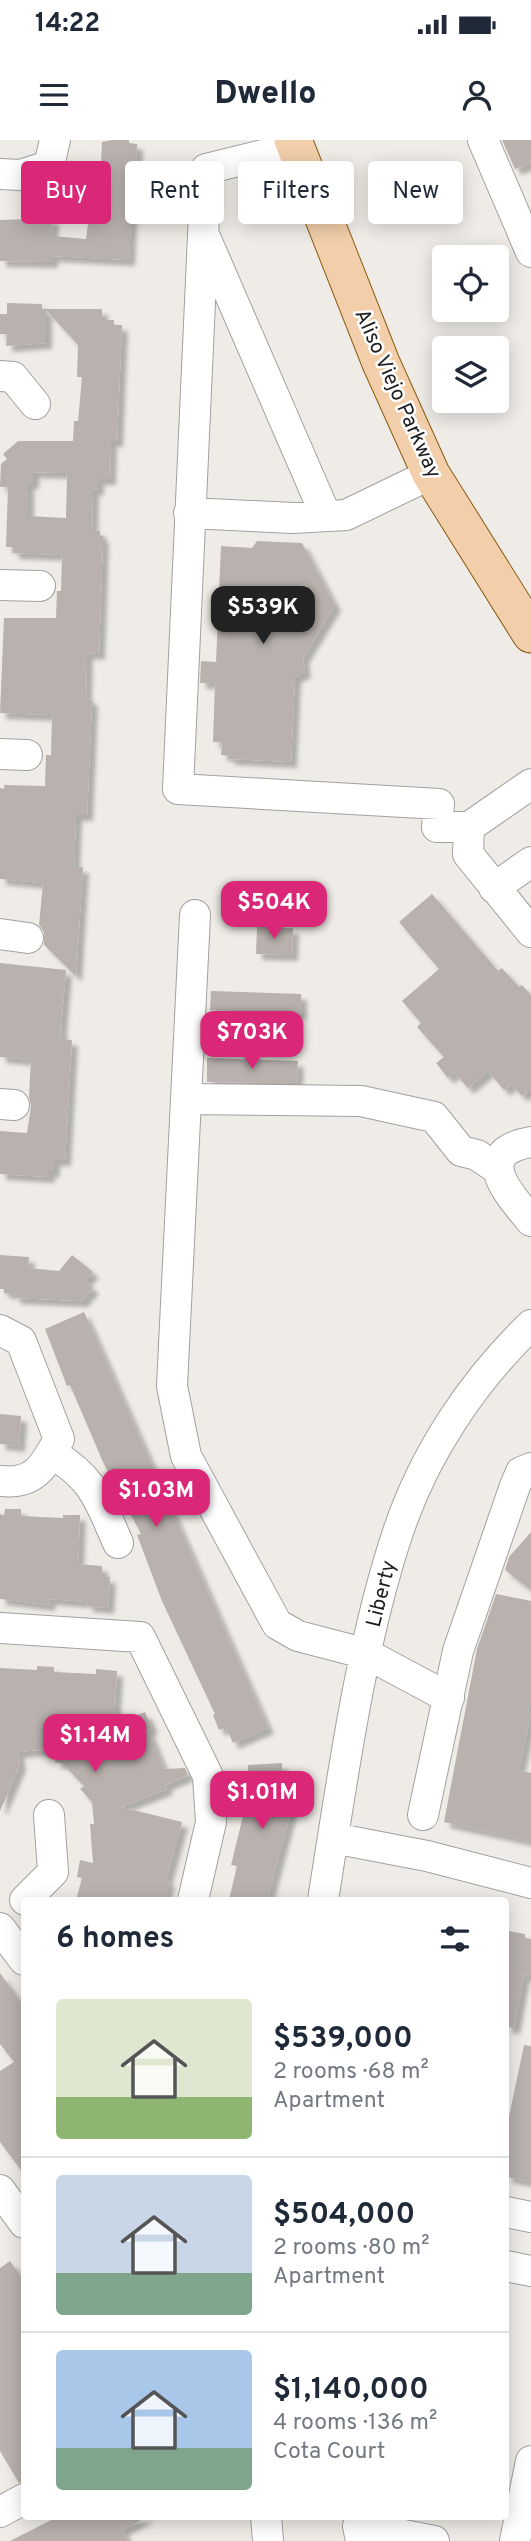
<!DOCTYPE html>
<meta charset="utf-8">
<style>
body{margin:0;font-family:Overpass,sans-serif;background:#f2f2f3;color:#1f2937;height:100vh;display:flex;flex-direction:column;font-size:26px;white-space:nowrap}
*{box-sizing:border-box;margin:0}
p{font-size:23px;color:#747a83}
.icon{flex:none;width:38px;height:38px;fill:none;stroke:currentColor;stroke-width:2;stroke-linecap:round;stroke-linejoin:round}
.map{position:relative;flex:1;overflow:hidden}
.drawer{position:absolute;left:21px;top:1757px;width:488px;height:623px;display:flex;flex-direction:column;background:#fff;border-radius:7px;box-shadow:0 4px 18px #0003}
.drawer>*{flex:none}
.top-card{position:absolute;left:21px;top:21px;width:490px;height:63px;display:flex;gap:14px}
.tools{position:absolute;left:432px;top:105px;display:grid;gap:14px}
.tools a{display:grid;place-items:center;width:77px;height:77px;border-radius:7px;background:#fff;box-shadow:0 4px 18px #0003;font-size:35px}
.price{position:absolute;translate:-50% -60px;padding:0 16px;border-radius:14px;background:#db2777;color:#fff;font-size:23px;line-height:46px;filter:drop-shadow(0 2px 4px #0008)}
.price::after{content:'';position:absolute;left:50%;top:42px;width:21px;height:16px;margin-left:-10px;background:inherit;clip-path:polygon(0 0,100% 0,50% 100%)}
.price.on{background:#222;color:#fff}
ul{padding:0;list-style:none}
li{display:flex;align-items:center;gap:21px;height:175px;padding:0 35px}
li+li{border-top:2px solid #e0e1e3}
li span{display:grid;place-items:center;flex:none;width:196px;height:140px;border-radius:7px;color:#555}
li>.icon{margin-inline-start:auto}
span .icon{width:84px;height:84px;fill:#fffc;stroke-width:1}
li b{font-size:30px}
h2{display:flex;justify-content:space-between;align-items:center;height:84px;padding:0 35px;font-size:30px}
.pill{padding:0 24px;border-radius:7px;background:#fff;box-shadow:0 4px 18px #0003;font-size:24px;line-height:63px}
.pill.on{background:#db2777;color:#fff}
.status{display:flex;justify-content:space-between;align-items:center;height:49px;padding:0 35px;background:#fff;direction:ltr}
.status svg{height:19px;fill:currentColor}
header{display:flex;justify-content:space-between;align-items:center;height:91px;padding:0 35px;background:#fff;font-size:32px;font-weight:800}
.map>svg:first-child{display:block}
.building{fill:#b8b1ad;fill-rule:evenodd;filter:url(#shadow)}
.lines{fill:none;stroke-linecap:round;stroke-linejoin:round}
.minor-casing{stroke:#a1a1a1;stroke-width:32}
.major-casing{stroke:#8b5b11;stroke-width:39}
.minor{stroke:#fff;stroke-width:30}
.major{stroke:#f2cfaa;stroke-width:37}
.labels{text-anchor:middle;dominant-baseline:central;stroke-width:5;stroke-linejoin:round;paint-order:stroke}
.street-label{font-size:21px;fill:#202020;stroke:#fff}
</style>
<div class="status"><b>14:22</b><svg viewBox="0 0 49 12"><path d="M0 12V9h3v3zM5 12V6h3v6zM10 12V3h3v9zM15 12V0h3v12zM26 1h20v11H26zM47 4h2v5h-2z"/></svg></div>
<header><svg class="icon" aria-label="menu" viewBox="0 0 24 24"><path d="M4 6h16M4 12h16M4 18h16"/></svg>Dwello<svg class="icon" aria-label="person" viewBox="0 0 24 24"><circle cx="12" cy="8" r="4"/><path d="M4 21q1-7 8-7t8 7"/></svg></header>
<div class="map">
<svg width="531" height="2401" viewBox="0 0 531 2401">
<defs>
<filter id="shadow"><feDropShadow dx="6" dy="6" stdDeviation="2" flood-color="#0004"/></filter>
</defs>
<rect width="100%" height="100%" fill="#efece7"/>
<path class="building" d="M 112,0 L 129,0 L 129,3 L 137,4 L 135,77 L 131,77 L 129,120 L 52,116 L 52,122 L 0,121 L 0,80 L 53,78 L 52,96 L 86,99 L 92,54 L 97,54 L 97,46 L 100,46 L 102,2 Z
M 502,0 L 531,0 L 531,23 L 515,29 Z
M 7,163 L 42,164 L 42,169 L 102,169 L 102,180 L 114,180 L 114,185 L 122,185 L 117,301 L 111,301 L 110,339 L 98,339 L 98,350 L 93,349 L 92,390 L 100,391 L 100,396 L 103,396 L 99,514 L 87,513 L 86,556 L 92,561 L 87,675 L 76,675 L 74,727 L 83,727 L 76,836 L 44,805 L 44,792 L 39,785 L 43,743 L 0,739 L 0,648 L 4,649 L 4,645 L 45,646 L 46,615 L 51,615 L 52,575 L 0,573 L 4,478 L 56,478 L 57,451 L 61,451 L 62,415 L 13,413 L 13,407 L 6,407 L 8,347 L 0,347 L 1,324 L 7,319 L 3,314 L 18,301 L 73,301 L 74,281 L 78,281 L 82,237 L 77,237 L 78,205 L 46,170 L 46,203 L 6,206 L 7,194 L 0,194 L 0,174 L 7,174 ZM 33,332 L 67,333 L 66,378 L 28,376 L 28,343 L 33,343 Z
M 257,401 L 302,403 L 335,465 L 303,518 L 305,532 L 295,537 L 291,622 L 229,619 L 229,616 L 221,615 L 222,602 L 213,602 L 215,543 L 200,543 L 201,521 L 216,522 L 221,406 L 252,408 Z
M 432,754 L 498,831 L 502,828 L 519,847 L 522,845 L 531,855 L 531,948 L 522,956 L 511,944 L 504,950 L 488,931 L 468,948 L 454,932 L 448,938 L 436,923 L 444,917 L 417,887 L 421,883 L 402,861 L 439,829 L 399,782 Z
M 257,787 L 293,788 L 292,815 L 256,814 Z
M 0,823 L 66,830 L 61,888 L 62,899 L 72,900 L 65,1020 L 54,1020 L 54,1031 L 49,1031 L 49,1037 L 0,1034 L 0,991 L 27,993 L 31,966 L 29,956 L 31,920 L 0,917 Z
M 211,851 L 301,854 L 301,874 L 210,870 Z
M 207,918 L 298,921 L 297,943 L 207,942 Z
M 0,1115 L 29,1117 L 28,1128 L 59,1131 L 72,1115 L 93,1132 L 85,1141 L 93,1148 L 82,1161 L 14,1158 L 15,1153 L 4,1153 L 4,1149 L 0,1149 Z
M 84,1172 L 268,1588 L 233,1603 L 226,1587 L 219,1590 L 213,1575 L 215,1574 L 162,1461 L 137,1395 L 141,1394 L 103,1322 L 70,1245 L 67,1246 L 45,1189 Z
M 0,1274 L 21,1276 L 19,1306 L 0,1304 Z
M 5,1369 L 21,1369 L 21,1376 L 63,1378 L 63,1375 L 80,1375 L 78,1424 L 102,1426 L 102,1437 L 110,1437 L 108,1468 L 87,1466 L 88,1462 L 50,1459 L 49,1465 L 0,1459 L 0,1374 L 4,1375 Z
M 531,1392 L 531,1450 L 505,1430 L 509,1417 Z
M 496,1454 L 531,1461 L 531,1556 L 528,1573 L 531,1573 L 519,1630 L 531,1633 L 531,1701 L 444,1682 L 477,1509 Z
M 37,1526 L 54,1527 L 54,1532 L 96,1534 L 96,1529 L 117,1531 L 114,1584 L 145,1572 L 152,1588 L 148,1590 L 164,1629 L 185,1628 L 188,1635 L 165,1645 L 167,1649 L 121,1667 L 182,1682 L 166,1740 L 169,1741 L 165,1760 L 76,1760 L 82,1738 L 77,1737 L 80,1720 L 93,1723 L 90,1684 L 94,1684 L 92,1662 L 80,1649 L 84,1646 L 63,1624 L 55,1622 L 57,1613 L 38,1610 L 18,1612 L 20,1625 L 0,1671 L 0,1528 L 37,1530 Z
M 282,1623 L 282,1631 L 291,1631 L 293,1663 L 267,1760 L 229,1760 L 237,1726 L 231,1725 L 249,1652 L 248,1625 Z
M 509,1791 L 525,1794 L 525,1798 L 531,1799 L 531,1836 L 524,1835 L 514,1888 L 506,1887 L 506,1802 Z
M 0,1833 L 24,1866 L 24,2034 L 0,2002 L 0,1931 L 14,1922 L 0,1904 Z
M 524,1905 L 531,1906 L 531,2042 L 506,2037 L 509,1992 L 506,1991 Z
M 10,2121 L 24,2141 L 24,2342 L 19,2343 L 0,2311 L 0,2128 Z
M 59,2376 L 149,2376 L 122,2390 L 128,2401 L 10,2401 Z"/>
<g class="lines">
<g class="minor-casing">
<path id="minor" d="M 483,0 L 531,112
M 295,7 L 206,29 L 178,649 L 439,664 L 437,687 L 469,687
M 0,34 L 20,35 L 49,26 L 55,0
M 205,97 L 326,376
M 0,236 L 13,237 L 35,264
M 189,373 L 293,378 L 346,375 L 431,334
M 0,445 L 40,446
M 0,614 L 27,615
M 531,644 L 469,687 L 468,714 L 531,792
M 494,748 L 531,722
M 195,775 L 172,1246 L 186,1316 L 277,1484 L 298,1496 L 367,1514 L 449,1558
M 0,794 L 28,798
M 186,959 L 361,961 L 434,977 L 461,1011 L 477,1015 L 499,1030
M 0,964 L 14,965
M 531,1002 C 470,1013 509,1054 531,1081
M 0,1190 L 21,1201 L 59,1299 C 44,1326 35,1345 0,1341
M 51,1313 C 94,1338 99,1360 118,1403
M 0,1488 L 140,1497 L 208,1636 L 211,1682 L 193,1760
M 423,1675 L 458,1511 L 515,1346 L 521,1332 L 531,1328
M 333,1698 L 427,1716 L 531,1743
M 25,1760 L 53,1732 L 49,1675
M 323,1760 C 342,1642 360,1505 398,1392 C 424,1314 472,1242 531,1185
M 0,1788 L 24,1820
M 0,2050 L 24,2083
M 506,2072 L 531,2077
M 506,2126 L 531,2131
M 0,2372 L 24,2359
M 266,2376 L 268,2401
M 361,2401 L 358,2386 L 434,2401
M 515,2401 L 531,2321"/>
</g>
<g class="major-casing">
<path id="major" d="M 293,0 L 381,223 L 431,334 L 531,494"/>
</g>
<use href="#minor" class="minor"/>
<use href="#major" class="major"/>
</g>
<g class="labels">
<g class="street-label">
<text transform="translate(397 254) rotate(66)">Aliso Viejo Parkway</text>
<text transform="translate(382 1454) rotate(-76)">Liberty</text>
</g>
</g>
</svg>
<div class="tools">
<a><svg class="icon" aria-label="locate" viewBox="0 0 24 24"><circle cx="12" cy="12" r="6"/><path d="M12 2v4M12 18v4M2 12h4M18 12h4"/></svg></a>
<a><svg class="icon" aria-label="layers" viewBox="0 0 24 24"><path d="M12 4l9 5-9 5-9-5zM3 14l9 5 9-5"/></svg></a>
</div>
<b class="price on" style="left:263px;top:506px">$539K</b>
<b class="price" style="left:274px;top:801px">$504K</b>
<b class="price" style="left:252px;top:931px">$703K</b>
<b class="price" style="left:156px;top:1389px">$1.03M</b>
<b class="price" style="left:95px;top:1634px">$1.14M</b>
<b class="price" style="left:262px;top:1691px">$1.01M</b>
<div class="top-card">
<a class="pill on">Buy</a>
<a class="pill">Rent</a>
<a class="pill">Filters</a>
<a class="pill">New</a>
</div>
<section class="drawer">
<h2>6 homes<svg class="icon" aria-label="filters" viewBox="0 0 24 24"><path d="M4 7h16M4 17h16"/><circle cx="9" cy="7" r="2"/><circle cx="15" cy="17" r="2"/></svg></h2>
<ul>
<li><span style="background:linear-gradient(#dfe7d0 70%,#8fb573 0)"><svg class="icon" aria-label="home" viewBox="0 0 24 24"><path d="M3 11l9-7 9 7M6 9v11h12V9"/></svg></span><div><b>$539,000</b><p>2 rooms · 68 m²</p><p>Apartment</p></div></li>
<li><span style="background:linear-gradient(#c9d6e8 70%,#7fa58c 0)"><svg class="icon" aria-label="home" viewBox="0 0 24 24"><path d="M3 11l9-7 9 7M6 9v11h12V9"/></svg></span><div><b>$504,000</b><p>2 rooms · 80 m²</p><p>Apartment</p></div></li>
<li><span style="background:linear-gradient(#a9c7e8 70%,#7fa58c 0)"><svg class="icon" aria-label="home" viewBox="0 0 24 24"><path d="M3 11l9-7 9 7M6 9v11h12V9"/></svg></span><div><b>$1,140,000</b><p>4 rooms · 136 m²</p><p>Cota Court</p></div></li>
</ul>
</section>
</div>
